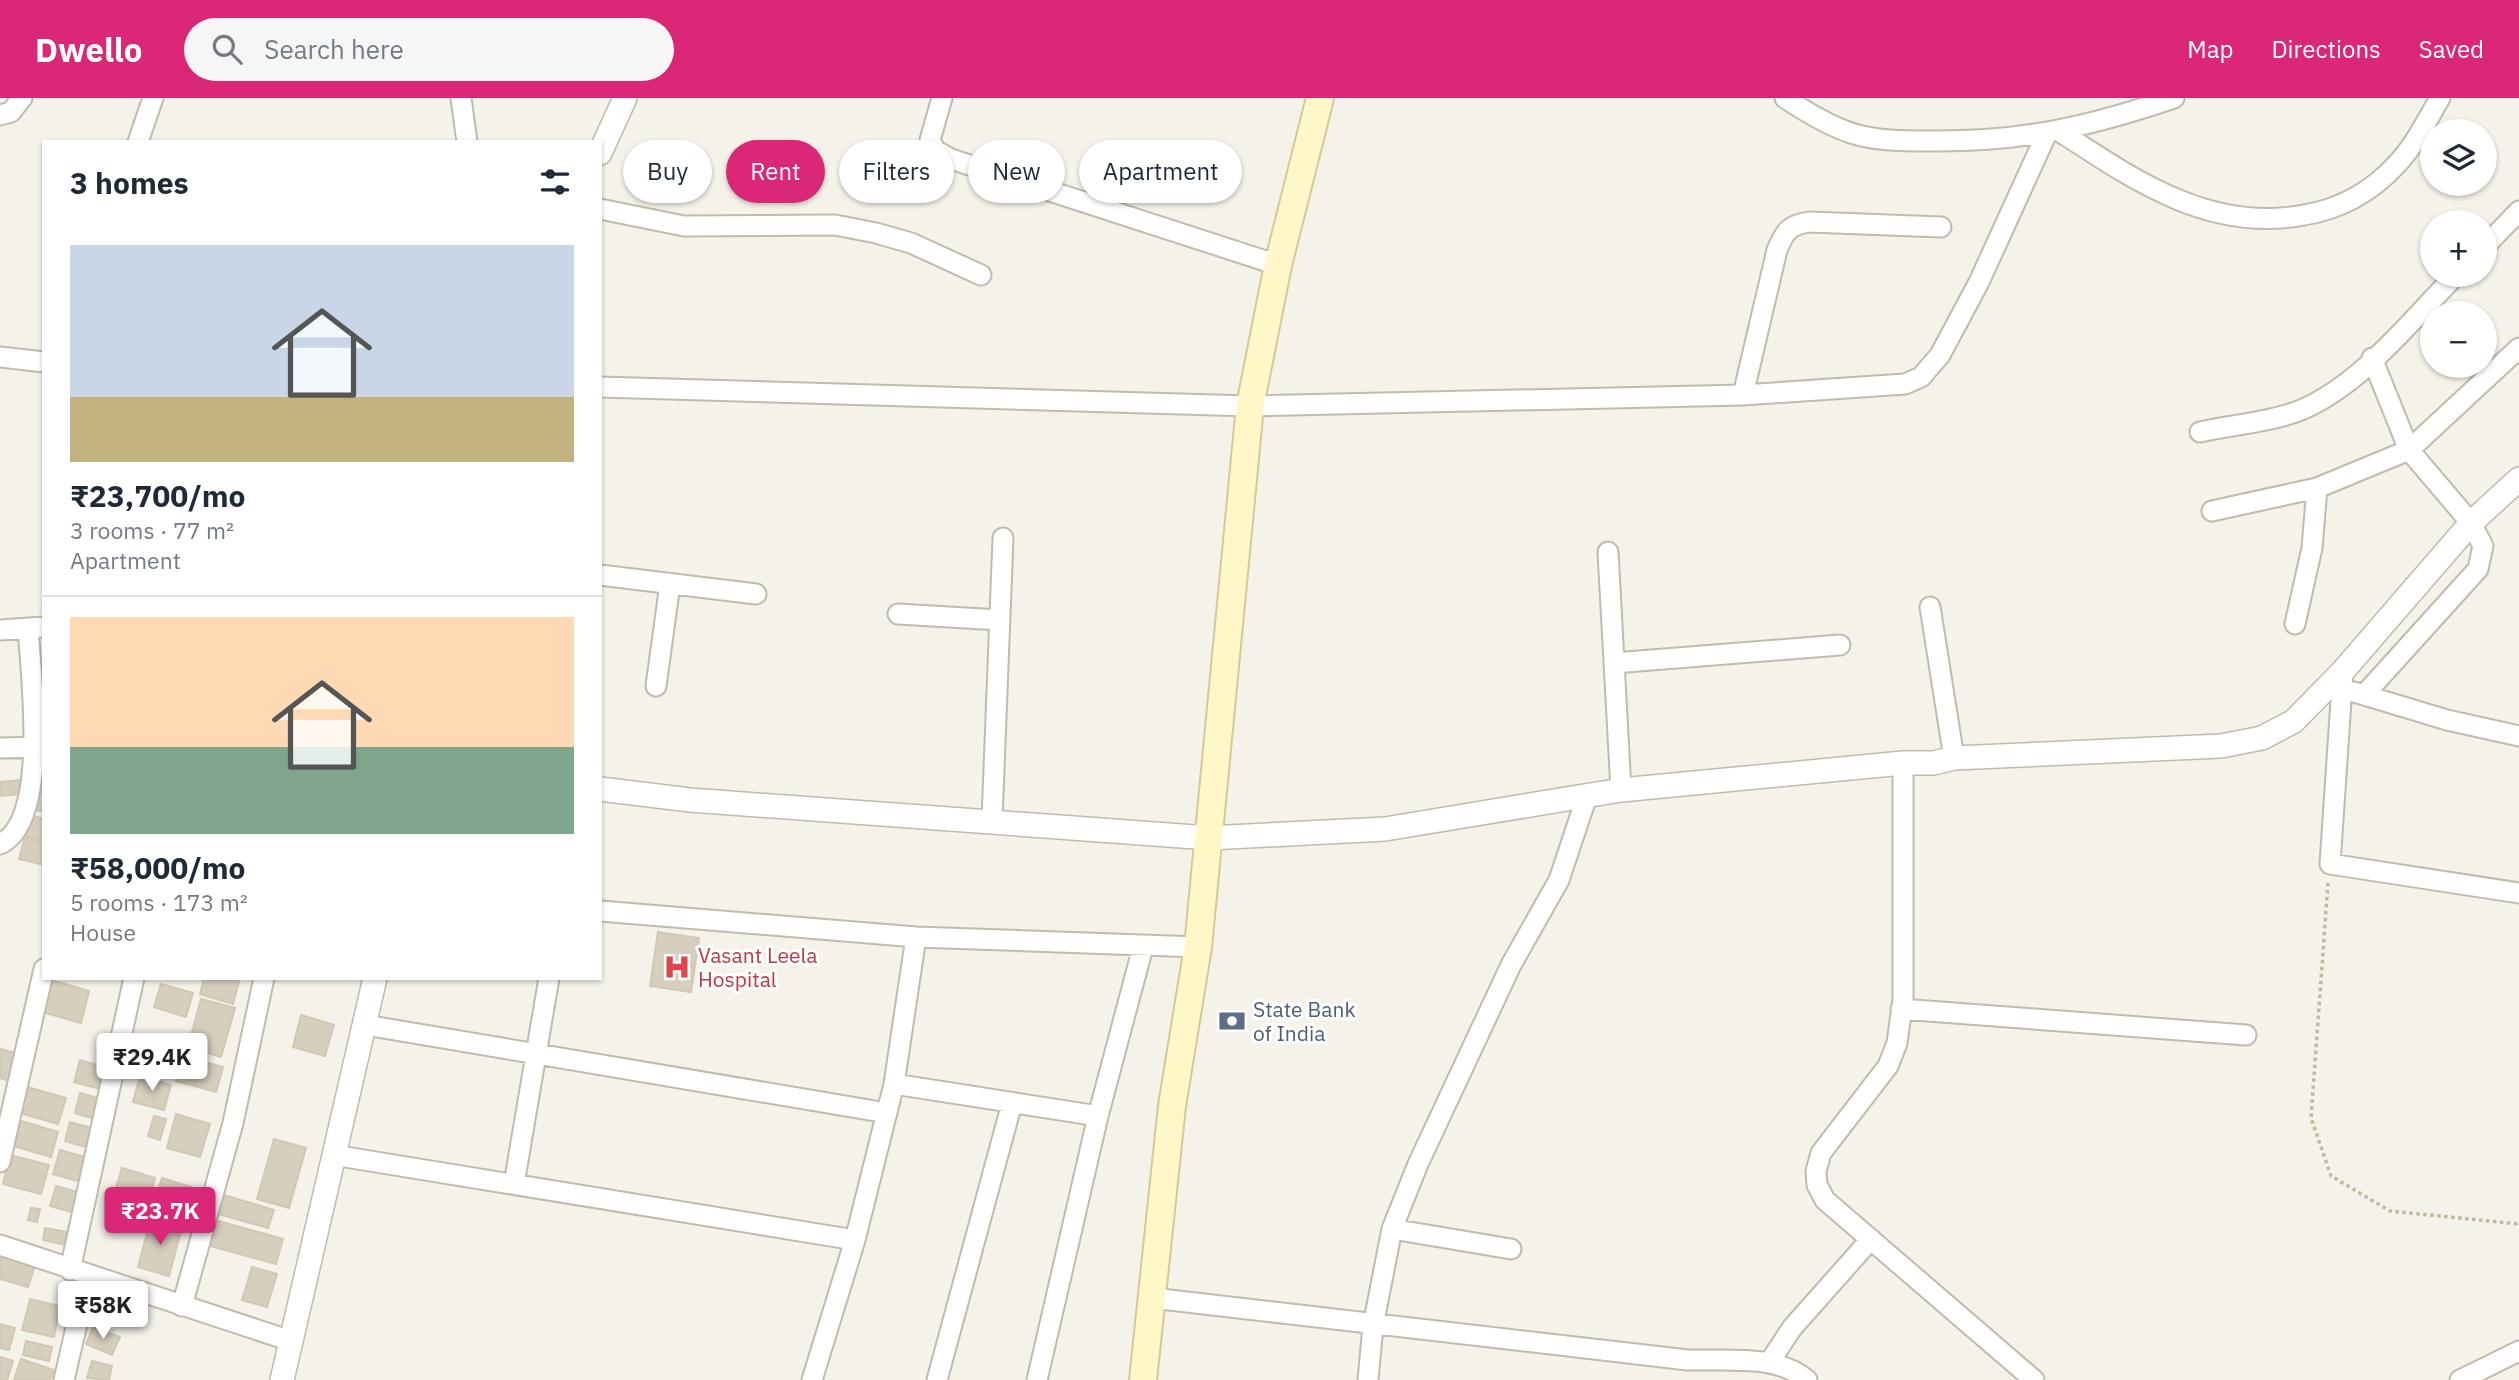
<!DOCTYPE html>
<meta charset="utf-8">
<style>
body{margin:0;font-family:"IBM Plex Sans",sans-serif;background:#f6f6f7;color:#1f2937;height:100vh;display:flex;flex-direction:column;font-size:26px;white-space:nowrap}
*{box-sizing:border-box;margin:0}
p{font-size:23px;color:#747a83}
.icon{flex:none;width:38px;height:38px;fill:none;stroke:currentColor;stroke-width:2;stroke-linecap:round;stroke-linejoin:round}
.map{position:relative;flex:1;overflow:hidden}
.details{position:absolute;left:42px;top:42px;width:560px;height:840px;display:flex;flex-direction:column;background:#fff;border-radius:0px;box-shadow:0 2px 5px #0004}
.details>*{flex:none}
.banner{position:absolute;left:623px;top:42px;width:665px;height:63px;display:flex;gap:14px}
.buttons{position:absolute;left:2420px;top:21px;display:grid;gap:14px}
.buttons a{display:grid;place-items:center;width:77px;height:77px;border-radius:50%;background:#fff;box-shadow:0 2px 5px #0004;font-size:35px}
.price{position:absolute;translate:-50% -60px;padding:0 16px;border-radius:7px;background:#fff;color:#222;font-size:23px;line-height:46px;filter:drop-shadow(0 2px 4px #0008)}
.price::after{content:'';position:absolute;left:50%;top:42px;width:21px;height:16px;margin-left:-10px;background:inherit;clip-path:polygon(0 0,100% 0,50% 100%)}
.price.current{background:#db2777;color:#fff}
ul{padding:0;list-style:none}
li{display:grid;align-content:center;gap:14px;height:371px;padding:0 28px}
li+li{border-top:2px solid #e0e1e3}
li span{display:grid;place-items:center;height:217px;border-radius:0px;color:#555}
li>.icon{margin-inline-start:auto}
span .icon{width:126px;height:126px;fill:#fffc;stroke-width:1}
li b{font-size:30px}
h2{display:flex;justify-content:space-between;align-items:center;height:84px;padding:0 28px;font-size:30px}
.pill{padding:0 24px;border-radius:32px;background:#fff;box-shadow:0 2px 5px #0004;font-size:24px;line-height:63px}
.pill.current{background:#db2777;color:#fff}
header{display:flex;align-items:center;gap:42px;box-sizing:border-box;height:98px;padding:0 35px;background:#db2777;color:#fff}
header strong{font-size:33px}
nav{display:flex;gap:38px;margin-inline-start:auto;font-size:24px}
.search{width:490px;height:63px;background:#f6f6f7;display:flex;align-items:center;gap:18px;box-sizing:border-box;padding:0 24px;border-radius:38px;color:#747a83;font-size:26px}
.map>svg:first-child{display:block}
.building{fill:#d6cfbe;stroke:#d1c8b1;stroke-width:2}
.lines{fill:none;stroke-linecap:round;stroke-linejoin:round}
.minor-casing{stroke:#c0bbab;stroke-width:23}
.tertiary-casing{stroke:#c0bbab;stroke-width:26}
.secondary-casing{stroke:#d4ca99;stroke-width:30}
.path{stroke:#c2b89c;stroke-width:3.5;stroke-dasharray:3.5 3.5;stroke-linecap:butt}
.minor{stroke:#fff;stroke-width:19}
.tertiary{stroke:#fff;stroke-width:23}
.secondary{stroke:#fff7c8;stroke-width:26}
.labels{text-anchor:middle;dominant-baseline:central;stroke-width:6;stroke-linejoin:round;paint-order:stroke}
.health-label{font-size:21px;fill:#be3a42;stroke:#fff;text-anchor:start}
.service-label{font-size:21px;fill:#4e5e75;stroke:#fff;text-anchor:start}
</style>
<header>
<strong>Dwello</strong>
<div class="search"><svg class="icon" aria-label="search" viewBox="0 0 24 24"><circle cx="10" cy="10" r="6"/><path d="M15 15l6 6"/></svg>Search here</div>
<nav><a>Map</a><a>Directions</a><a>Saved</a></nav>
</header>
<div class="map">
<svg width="2519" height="1282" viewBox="0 0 2519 1282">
<rect width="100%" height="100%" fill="#f4f2e9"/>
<path class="building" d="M 19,682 L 21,696 L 0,698 L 0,684 Z
M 38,687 L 44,689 L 44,714 L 31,711 Z
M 30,717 L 44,721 L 44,743 L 24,737 Z
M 25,739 L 44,745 L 44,767 L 19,761 Z
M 658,834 L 699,840 L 691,894 L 650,888 Z
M 204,880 L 240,880 L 233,906 L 200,896 Z
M 51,882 L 89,893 L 81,925 L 42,914 Z
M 161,886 L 193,895 L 186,919 L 154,909 Z
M 201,901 L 235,910 L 221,959 L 188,949 Z
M 301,917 L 334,927 L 325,958 L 293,949 Z
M 144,946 L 177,955 L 170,980 L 137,970 Z
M 0,951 L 19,956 L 12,984 L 0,980 Z
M 183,958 L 223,969 L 216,994 L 176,983 Z
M 80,962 L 110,971 L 104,992 L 74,984 Z
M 140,978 L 171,987 L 164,1012 L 133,1004 Z
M 17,986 L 66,1000 L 58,1026 L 10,1012 Z
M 80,995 L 101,1001 L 95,1021 L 75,1015 Z
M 176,1016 L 210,1026 L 200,1059 L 167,1050 Z
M 154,1018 L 166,1021 L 160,1042 L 148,1038 Z
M 14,1021 L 58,1034 L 51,1059 L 7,1046 Z
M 70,1024 L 95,1031 L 89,1050 L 65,1043 Z
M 274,1041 L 306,1050 L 289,1110 L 257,1101 Z
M 60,1052 L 91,1061 L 84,1085 L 53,1076 Z
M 10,1057 L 49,1067 L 41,1096 L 3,1086 Z
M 122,1070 L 155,1080 L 147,1106 L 114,1096 Z
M 162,1080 L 191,1089 L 184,1116 L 154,1107 Z
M 56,1088 L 84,1096 L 78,1116 L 50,1108 Z
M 220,1096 L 274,1112 L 268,1130 L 215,1115 Z
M 115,1103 L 147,1112 L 140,1134 L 109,1124 Z
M 31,1110 L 40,1111 L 37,1124 L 28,1122 Z
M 151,1120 L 182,1129 L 169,1178 L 138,1169 Z
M 215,1122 L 283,1141 L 276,1166 L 207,1147 Z
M 45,1130 L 73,1135 L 71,1148 L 43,1142 Z
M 0,1155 L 36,1165 L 28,1189 L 0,1181 Z
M 252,1169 L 277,1176 L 267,1209 L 242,1202 Z
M 30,1201 L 60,1208 L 54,1239 L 22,1232 Z
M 0,1226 L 15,1230 L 9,1252 L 0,1250 Z
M 93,1229 L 120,1239 L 112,1257 L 86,1246 Z
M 26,1243 L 52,1249 L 49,1263 L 23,1257 Z
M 0,1259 L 13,1263 L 7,1282 L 0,1282 Z
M 21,1261 L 54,1272 L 50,1282 L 14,1282 Z
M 92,1263 L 112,1268 L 109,1282 L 87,1280 Z"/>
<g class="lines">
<g class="minor-casing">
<path id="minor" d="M 461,0 L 467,44
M 942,0 L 930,42 L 935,52 L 951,61 L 1278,167
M 1785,0 C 1806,14 1827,27 1851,35 C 1875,43 1904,43 1930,43 C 2022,44 2088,29 2174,0
M 0,17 L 11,14 L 22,0
M 2059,33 C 2134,82 2210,135 2304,117 C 2341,111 2371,94 2396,67 C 2414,49 2427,22 2440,0
M 138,44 L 153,0
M 600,111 L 684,128 L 835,127 L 876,135 L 911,145 L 981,177
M 2485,148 L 2519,113
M 0,259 L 44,264
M 600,289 L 1250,308 L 1743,297 L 1905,286 L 1921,279 L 1940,257 L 1979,184 L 2047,35
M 1743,297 L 1777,152 C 1785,133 1789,127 1809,124 L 1941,129
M 2200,334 C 2232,327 2271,324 2301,312 C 2362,286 2410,223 2456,177
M 2212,413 L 2317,390 L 2409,352 L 2519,250
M 1608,454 L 1621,692
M 600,477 L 756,496
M 1930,509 L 1954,660
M 898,516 L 1000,522
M 2295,526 L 2312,450 L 2317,390
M 0,532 L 44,529
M 1614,565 L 1840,547
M 2343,573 L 2330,766 L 2519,795
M 656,588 L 670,486
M 2354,594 L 2447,622 L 2519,638
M 2364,597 L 2478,471 L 2483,448 L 2471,425 L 2409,352 L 2372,260
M 0,650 L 44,649
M 1903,665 L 1903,901 L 1897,945 L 1888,968 L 1821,1055 L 1816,1073 L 1817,1087 L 1825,1102 L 2034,1282
M 992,722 L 1003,440
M 0,746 C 50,723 31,579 28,530
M 600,813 L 916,839 L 1198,849
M 1901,911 L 2246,937
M 365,927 L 887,1015
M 894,986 L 916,839
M 333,1057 L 855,1142
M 0,1064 L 44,871
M 514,1086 L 549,880
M 1392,1131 L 1511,1151
M 0,1147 L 291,1243
M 70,1172 L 134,880
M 1152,1200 L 1688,1262 C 1725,1263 1777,1256 1807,1282
M 182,1208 L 233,1025 L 264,880
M 1769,1265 L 1792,1230 L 1871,1141
M 64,1282 L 88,1178
M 812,1282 L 855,1142 L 894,986 L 1098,1018
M 937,1282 L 1012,1005
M 1037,1282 L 1098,1018 L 1143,849
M 1368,1282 L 1373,1228 L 1392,1131 L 1418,1066 L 1511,867 L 1559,782 L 1587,698
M 2460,1282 L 2519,1253"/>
</g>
<g class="tertiary-casing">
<path id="tertiary" d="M 600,55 L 625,0
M 600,691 L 690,702 L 1209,740 L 1385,731 L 1621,692 L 1903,665 L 1934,665 L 1954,660 L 2221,648 L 2262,640 L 2294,623 L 2343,573 L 2471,425 L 2519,381
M 282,1282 L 375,880"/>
</g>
<g class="secondary-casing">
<path id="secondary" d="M 1143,1282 L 1172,1008 L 1198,849 L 1250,308 L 1278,167 L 1320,0"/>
</g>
<path class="path" d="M 2328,785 L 2311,1020 L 2331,1078 L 2390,1113 L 2519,1126"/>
<use href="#minor" class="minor"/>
<use href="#tertiary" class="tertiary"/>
<use href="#secondary" class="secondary"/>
</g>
<defs>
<g id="hospital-bare" transform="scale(2.1)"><path d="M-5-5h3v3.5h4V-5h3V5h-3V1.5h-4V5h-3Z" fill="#e0444e" stroke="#fff" stroke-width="2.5" paint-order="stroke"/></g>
<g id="bank-bare" transform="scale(2.1)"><path d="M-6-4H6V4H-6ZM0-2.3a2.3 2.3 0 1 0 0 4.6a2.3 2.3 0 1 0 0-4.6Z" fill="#5c6f8a" stroke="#fff" stroke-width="2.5" paint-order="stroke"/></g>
</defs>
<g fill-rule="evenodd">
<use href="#hospital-bare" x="677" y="869"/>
<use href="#bank-bare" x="1232" y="923"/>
</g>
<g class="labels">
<g class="health-label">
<text x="698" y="857">Vasant Leela<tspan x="698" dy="24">Hospital</tspan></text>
</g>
<g class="service-label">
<text x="1253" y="911">State Bank<tspan x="1253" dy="24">of India</tspan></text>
</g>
</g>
</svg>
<div class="buttons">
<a><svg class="icon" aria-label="layers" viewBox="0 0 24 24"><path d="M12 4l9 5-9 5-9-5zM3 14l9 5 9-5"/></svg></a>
<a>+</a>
<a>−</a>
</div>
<b class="price" style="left:152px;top:995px">₹29.4K</b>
<b class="price current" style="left:160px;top:1149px">₹23.7K</b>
<b class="price" style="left:103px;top:1243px">₹58K</b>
<div class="banner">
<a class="pill">Buy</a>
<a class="pill current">Rent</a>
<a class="pill">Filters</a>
<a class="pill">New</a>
<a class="pill">Apartment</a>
</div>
<section class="details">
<h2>3 homes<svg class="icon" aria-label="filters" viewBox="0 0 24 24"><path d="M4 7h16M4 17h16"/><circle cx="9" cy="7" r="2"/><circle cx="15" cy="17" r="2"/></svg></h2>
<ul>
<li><span style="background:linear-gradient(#c9d6e8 70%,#c2b280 0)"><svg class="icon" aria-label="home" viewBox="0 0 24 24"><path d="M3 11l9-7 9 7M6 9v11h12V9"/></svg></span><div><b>₹23,700/mo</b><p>3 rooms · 77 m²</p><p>Apartment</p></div></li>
<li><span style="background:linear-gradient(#ffd9b3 60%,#7fa58c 0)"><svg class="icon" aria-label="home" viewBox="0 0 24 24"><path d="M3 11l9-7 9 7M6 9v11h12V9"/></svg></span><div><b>₹58,000/mo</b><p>5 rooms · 173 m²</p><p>House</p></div></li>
</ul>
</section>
</div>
